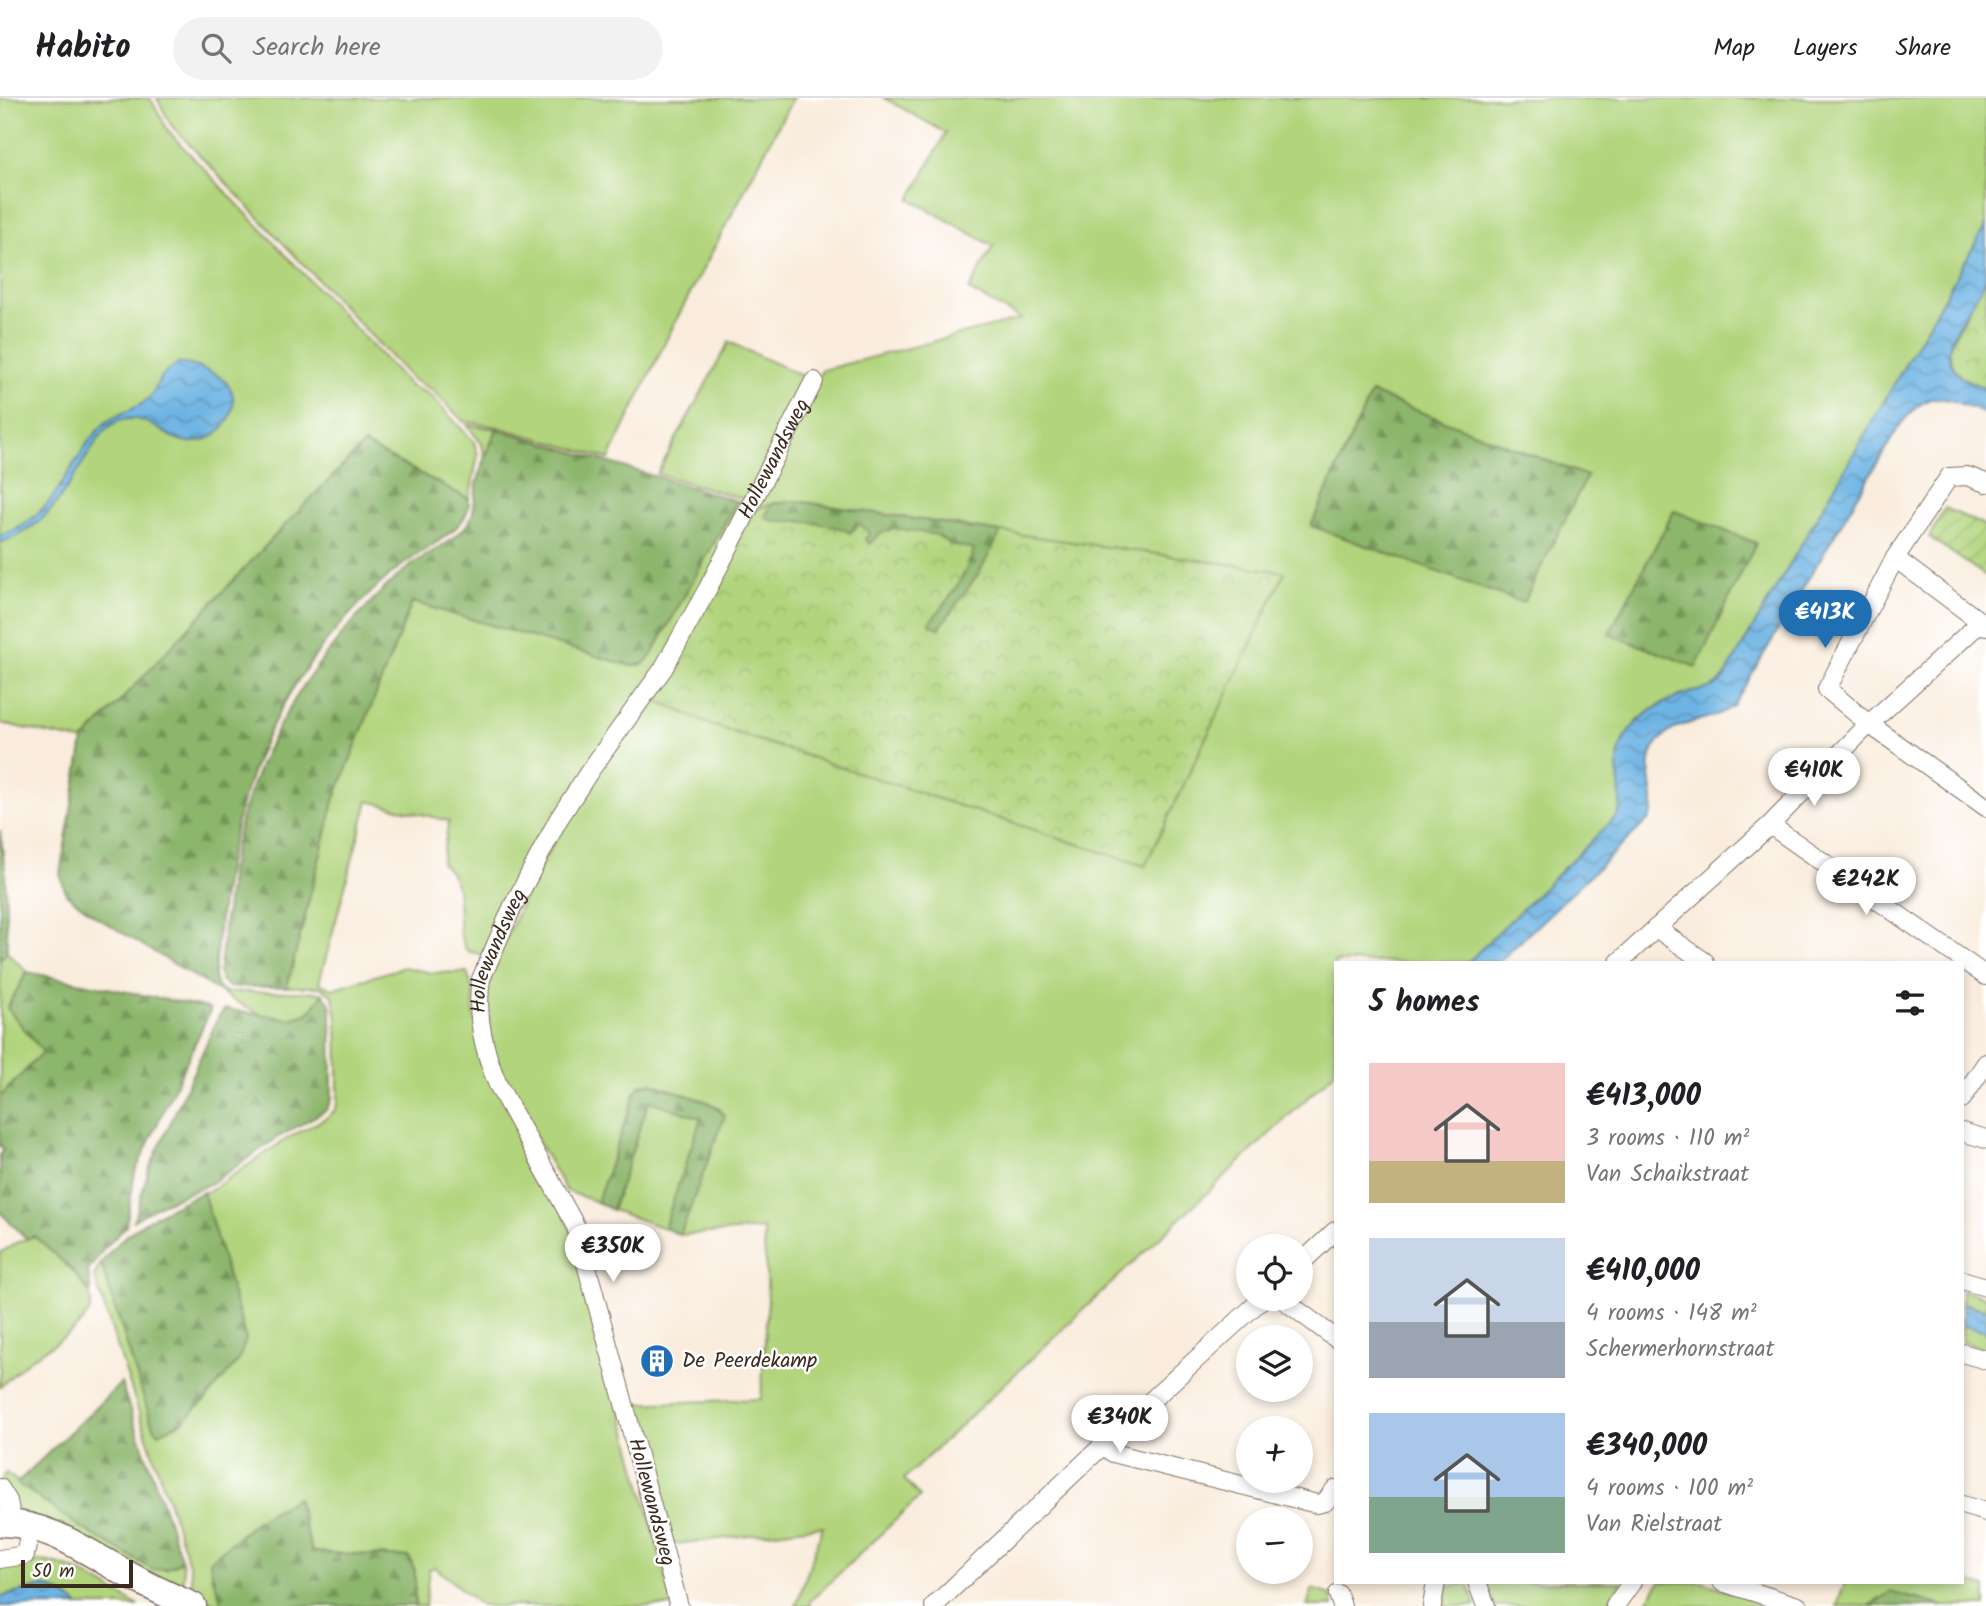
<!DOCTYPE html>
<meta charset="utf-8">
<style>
body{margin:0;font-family:Kalam,sans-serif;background:#f2f2f2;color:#202124;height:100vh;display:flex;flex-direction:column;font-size:26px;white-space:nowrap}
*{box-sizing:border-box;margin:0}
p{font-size:23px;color:#757577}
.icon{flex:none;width:38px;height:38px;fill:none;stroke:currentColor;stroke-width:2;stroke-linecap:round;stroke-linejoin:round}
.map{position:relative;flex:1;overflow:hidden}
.sheet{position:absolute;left:1334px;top:863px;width:630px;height:623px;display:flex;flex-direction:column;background:#fff;border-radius:0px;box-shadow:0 4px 10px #0003}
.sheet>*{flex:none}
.controls{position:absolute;left:1236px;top:1136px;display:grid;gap:14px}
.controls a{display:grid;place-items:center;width:77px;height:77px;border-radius:50%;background:#fff;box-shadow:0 4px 10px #0003;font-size:35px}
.scale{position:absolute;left:21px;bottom:18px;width:112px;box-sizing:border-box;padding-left:7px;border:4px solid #3b2a1e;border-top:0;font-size:19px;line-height:24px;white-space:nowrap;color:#3b2a1e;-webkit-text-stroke:5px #fff;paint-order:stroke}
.price{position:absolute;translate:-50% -60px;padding:0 16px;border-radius:24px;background:#fff;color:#222;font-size:23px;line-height:46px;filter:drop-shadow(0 2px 4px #0008)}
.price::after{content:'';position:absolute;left:50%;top:42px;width:21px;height:16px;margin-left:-10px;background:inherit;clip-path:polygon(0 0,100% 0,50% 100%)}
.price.selected{background:#1f6fb2;color:#fff}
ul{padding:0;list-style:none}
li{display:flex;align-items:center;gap:21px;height:175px;padding:0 35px}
li span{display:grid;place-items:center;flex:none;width:196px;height:140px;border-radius:0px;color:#555}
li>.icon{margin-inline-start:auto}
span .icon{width:84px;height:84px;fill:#fffc;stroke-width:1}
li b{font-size:30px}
h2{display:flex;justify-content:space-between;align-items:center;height:84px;padding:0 35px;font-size:30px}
header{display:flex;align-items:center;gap:42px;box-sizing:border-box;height:98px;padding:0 35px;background:#fff;border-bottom:2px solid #e0e0e0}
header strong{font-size:33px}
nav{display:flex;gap:38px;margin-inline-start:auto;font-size:24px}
.search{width:490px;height:63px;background:#f2f2f2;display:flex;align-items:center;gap:18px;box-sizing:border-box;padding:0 24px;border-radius:38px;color:#757577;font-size:26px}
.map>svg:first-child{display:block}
.grass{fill:#b1d47c;stroke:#767f4d;stroke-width:2;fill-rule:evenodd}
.forest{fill:url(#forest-firs);stroke:#647045;stroke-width:2}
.park{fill:url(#park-crowns);stroke:#767f4d;stroke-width:2}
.garden{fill:url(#garden-furrows);stroke:#767f4d;stroke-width:2}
.water{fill:url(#water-waves);stroke:#546f81;stroke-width:2}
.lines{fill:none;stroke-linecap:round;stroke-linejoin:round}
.minor-casing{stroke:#7e6e60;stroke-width:20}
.secondary-casing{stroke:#7e6e60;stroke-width:29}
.minor{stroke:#fff;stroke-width:18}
.secondary{stroke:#fff;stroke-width:26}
.labels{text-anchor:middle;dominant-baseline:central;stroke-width:5;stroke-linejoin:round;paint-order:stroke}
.street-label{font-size:21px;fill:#3b2a1e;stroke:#fff}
.poi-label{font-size:21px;fill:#3b2a1e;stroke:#fff;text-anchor:start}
</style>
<header>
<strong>Habito</strong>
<div class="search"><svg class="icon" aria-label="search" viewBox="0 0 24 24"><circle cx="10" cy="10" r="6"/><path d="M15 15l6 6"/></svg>Search here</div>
<nav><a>Map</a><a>Layers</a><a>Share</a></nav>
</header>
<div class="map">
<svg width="1986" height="1508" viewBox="0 0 1986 1508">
<defs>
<pattern id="forest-firs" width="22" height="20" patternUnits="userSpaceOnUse" patternTransform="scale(1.75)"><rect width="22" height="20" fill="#8cb66c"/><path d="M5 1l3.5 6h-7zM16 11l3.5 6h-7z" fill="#749458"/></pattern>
<pattern id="park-crowns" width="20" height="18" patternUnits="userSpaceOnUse" patternTransform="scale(1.75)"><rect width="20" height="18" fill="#b1d47c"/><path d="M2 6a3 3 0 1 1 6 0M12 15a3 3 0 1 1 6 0" fill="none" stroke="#99b66b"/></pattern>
<pattern id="garden-furrows" width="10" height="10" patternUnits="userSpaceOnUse" patternTransform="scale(1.75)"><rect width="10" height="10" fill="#b1d47c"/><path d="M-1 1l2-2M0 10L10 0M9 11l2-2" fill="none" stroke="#99b66b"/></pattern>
<pattern id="water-waves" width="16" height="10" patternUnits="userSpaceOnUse" patternTransform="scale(1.75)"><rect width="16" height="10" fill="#6db4e4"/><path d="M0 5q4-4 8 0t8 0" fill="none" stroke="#5b93b8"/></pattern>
</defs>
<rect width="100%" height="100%" fill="#fff"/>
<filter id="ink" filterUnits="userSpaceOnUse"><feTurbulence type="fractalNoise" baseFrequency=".0143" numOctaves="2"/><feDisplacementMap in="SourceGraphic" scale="14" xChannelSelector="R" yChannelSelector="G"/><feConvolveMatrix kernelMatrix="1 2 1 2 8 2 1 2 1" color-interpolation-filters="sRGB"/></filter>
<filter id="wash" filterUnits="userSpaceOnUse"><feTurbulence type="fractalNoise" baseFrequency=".00686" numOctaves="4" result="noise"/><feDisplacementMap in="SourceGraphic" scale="28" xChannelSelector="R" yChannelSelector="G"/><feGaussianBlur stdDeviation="1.57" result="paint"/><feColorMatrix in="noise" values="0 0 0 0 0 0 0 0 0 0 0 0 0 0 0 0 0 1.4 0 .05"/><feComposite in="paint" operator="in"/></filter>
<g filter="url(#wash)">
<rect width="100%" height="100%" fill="#f9ecdc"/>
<path class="grass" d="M 0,0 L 150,0 L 169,34 L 410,288 L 429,296 L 474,344 L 478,357 L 469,401 L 364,346 L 83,643 L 0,625 Z
M 157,0 L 793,0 L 674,226 L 609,361 L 498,329 L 463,323 L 431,291 L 413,282 L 171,27 Z
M 884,0 L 1986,0 L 1986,127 L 1724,580 C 1715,591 1703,591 1690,595 C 1666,602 1636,617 1625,641 C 1610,671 1625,691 1619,716 L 1468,864 L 1335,864 L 1335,974 L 904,1381 L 920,1399 L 810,1503 L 810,1508 L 796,1508 L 823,1428 L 669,1447 L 631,1306 L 761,1301 L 768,1201 L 763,1131 L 680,1137 L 721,1012 L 710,1005 L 651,985 L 640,987 L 636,994 L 597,1104 L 566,1093 L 507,988 L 491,946 L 486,897 L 492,871 L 533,781 L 575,703 L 652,600 L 709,626 L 1145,768 L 1284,474 L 1001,434 L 796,403 L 772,406 L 751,413 L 822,272 L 1021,221 L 969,192 L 993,148 L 910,101 L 946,35 ZM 1371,295 L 1587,378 L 1394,457 L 1311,428 ZM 1674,413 L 1756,445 L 1744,466 L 1609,536 Z
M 729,244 L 811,282 L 748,402 L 657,376 Z
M 467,327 L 497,331 L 485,359 L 482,346 Z
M 737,403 L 746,406 L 664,563 L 489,853 L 482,857 L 467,853 C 449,824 471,787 441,765 L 449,723 L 368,703 L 319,885 L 332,891 L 404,869 L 432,875 L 467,874 L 473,893 L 474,919 L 577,1145 L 673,1508 L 481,1508 L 435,1469 L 429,1471 L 425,1508 L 415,1508 L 415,1473 L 409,1459 L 312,1454 L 297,1401 L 211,1478 L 219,1492 L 222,1508 L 192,1497 L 191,1472 L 94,1178 L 101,1165 L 153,1329 L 246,1241 L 203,1094 L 210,1093 L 288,1040 L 328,1019 L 335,1012 L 338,1004 L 338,971 L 337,920 L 333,898 L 320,889 L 287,889 L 334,703 L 412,504 L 631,568 L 643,566 L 651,558 Z
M 7,854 L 27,874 L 7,910 L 44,954 L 0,999 L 0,861 Z
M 226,894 L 314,894 L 323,896 C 319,901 314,910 309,914 C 285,933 246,910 225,897 Z
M 649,1002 L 702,1020 L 664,1130 L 612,1112 Z
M 34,1138 C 50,1152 88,1181 91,1202 C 95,1226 45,1250 28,1263 C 18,1271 9,1281 0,1289 L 0,1155 L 16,1145 Z
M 1962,1192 L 1986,1199 L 1986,1212 L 1962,1205 Z
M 1962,1227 L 1986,1234 L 1986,1251 L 1962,1244 Z
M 6,1375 L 80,1429 L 153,1472 L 168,1470 L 182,1463 C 184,1473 185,1481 179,1491 L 21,1419 L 1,1383 Z
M 39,1463 C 74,1465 108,1491 139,1508 L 79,1508 L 59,1494 L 43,1488 L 0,1499 L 0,1467 Z
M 1962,1481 L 1986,1489 L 1986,1508 L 1943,1508 L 1915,1500 L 1879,1500 L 1870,1508 L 1837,1508 L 1845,1484 L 1962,1484 Z
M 1484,1484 L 1622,1484 L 1605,1508 L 1566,1508 L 1561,1504 L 1557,1508 L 1495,1508 Z
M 1660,1484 L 1702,1484 L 1776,1508 L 1644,1508 Z
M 1468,1486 L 1476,1508 L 1444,1508 L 1447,1488 Z
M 1312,1491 L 1331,1497 L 1333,1508 L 1307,1508 Z"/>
<path class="forest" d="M 1371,295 L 1587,378 L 1523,505 L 1311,428 Z
M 497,331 L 737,403 L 651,558 L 643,566 L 631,568 L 412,504 L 334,703 L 287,889 L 229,889 L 221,882 L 219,876 C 225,831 227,784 237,739 C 259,645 307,572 372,503 C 386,488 400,475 416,464 C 433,452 459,441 470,422 C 476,411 474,398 477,386 C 482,367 489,349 497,331 Z
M 364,346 L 469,401 C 469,411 467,418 460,425 C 444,443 419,454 400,469 C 372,491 347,518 325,545 C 243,647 225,752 214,878 L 217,889 L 226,894 L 225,897 L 98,820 L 66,796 L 60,776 L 83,643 L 286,426 Z
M 796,403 L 1001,434 L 979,475 L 935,536 L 928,525 C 948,503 966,480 974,451 L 951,447 L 937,437 L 880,436 L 869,446 C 856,431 812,423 791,423 C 780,423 774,427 765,419 L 772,406 Z
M 1674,413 L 1756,445 L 1696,569 L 1609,536 Z
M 0,732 L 5,771 L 7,854 L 0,861 Z
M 27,874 L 209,910 L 210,913 L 135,1074 L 126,1128 L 103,1152 L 88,1173 L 91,1194 L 89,1194 L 72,1172 L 34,1138 L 27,1141 L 0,1114 L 0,1057 L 4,1052 L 0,1048 L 0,999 L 43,954 L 7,910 Z
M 323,896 L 329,904 L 331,911 L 332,1001 L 326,1012 L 277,1040 L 212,1085 L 161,1106 L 134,1122 L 149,1071 L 219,918 L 225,911 L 291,921 L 309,915 Z
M 651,985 L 710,1005 L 725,1017 L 680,1137 L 664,1130 L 701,1020 L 649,1003 L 612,1112 L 597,1104 L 636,993 L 640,988 Z
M 203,1094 L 246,1241 L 239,1262 L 206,1301 L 182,1324 L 159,1335 L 153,1329 L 101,1165 C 129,1127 162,1114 203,1094 Z
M 121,1285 L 182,1463 L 168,1470 L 153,1472 L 80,1429 L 17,1385 Z
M 297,1400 L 312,1454 L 409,1459 L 415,1473 L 415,1508 L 222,1508 C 219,1491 211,1480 210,1463 L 259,1421 Z
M 1890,1494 L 1943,1508 L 1870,1508 Z"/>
<path class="park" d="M 1986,180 L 1986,291 L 1963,280 L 1955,273 L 1951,265 L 1949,248 Z
M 772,406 L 765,418 C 774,427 782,422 793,423 C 807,424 840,427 850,435 L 860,426 L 869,435 L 865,441 L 869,446 L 880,436 L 894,430 L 937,437 L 951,447 L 974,451 C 965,480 948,503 929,525 L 939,531 L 979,475 L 1001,434 L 1285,474 L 1145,768 L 709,626 L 652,600 L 751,413 Z"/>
<path class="garden" d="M 1945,410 L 1986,428 L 1986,478 L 1929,439 Z"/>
<path class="water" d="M 1986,127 C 1986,141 1986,169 1985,182 C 1975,210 1927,251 1961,279 C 1968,284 1978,287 1986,291 L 1986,316 C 1941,299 1931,286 1898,330 L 1733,608 C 1712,624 1682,621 1663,639 C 1634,666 1663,697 1649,721 L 1499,864 L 1468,864 L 1619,716 C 1624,695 1613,673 1620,651 C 1630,621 1662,603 1690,595 C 1703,591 1715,591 1724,580 Z
M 178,265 C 193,267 222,274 230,290 C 242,313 220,342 195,344 C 163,347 147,305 111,327 C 101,334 95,346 88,357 C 63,396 47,430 0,445 L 0,438 C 60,417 63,369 101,329 C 114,315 133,314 147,302 C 155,295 156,287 161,279 C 165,274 173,269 178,265 Z
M 1962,1205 L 1986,1212 L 1986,1234 L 1962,1227 Z
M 43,1488 L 59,1494 L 79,1508 L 0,1508 L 0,1499 Z"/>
</g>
<g filter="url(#ink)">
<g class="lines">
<g class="minor-casing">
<g id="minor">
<path d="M 1986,385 L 1967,378 L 1949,379 L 1895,460 L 1827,591 L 1869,626 L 1986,709"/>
<path d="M 1895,460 L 1986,528"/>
<path d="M 1770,727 L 1986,878"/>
<path d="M 1656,830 L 1705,864"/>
<path d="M 1619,864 L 1770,727 L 1869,626 L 1981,524"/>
<path d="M 1962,1001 L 1986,965"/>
<path d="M 1962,1034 L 1986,1041"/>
<path d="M 1300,1166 L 1335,1133"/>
<path d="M 1962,1182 L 1986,1189"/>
<path d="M 1281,1200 L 1335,1240"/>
<path d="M 1962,1255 L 1986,1262"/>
<path d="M 1103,1347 L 1113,1355 L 1317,1406 L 1325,1404 L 1335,1391"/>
<path d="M 0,1390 L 8,1403 L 12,1424"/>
<path d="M 1962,1407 L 1986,1414"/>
<path d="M 0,1461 L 25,1457 L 31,1428"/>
<path d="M 1477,1484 L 1486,1508"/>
<path d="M 1722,1484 L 1798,1508"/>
<path d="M 1338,1496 L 1342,1508"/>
<path id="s1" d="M 679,1508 L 576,1129 L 498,987 C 484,953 475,918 481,881 L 512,810 L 558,722 L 589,674 L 663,571 L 707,492 L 814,283"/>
<path d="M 934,1508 L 1103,1347 L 1263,1200"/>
<path d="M 1432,1508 L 1436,1484"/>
<path d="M 1615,1508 L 1632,1484"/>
</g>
</g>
<g class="secondary-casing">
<path id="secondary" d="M 0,1425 C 46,1424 86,1453 125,1475 C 147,1487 170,1498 193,1508"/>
</g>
<use href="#minor" class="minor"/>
<use href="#secondary" class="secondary"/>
</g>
</g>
<defs>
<g id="building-disc" transform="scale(1.75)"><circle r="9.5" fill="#1f6fb2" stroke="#fff"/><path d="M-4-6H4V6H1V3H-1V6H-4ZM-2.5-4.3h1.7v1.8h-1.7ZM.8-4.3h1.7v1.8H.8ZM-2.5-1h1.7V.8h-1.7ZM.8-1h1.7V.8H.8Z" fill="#fff"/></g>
</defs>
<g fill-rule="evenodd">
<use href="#building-disc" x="657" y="1263"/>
</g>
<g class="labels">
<g class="street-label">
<text stroke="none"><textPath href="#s1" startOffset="1262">Hollewandsweg</textPath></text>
<text stroke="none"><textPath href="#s1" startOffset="695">Hollewandsweg</textPath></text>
<text transform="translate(651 1404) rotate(75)">Hollewandsweg</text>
</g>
<g class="poi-label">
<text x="682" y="1263">De Peerdekamp</text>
</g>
</g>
</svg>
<div class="controls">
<a><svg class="icon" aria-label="locate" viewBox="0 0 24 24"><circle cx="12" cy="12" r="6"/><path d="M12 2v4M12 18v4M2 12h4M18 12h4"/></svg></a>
<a><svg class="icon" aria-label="layers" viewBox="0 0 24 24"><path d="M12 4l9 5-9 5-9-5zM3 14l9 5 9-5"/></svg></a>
<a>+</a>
<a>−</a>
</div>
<div class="scale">50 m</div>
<b class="price selected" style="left:1825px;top:552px">€413K</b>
<b class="price" style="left:1814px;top:710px">€410K</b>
<b class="price" style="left:1866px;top:819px">€242K</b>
<b class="price" style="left:613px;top:1186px">€350K</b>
<b class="price" style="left:1120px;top:1357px">€340K</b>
<section class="sheet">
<h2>5 homes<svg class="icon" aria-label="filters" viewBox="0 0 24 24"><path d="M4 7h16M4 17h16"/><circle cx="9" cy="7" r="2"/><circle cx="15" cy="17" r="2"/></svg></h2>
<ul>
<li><span style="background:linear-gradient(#f6c9c9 70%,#c2b280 0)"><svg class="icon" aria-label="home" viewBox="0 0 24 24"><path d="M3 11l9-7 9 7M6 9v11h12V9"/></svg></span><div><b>€413,000</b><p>3 rooms · 110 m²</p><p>Van Schaikstraat</p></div></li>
<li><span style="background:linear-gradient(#c9d6e8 60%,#9aa5b1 0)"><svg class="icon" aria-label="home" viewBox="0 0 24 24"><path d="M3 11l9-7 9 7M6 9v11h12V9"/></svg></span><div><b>€410,000</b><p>4 rooms · 148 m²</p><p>Schermerhornstraat</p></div></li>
<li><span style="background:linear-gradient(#a9c7e8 60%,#7fa58c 0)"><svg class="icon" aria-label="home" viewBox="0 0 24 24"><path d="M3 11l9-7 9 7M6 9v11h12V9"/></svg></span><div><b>€340,000</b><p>4 rooms · 100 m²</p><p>Van Rielstraat</p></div></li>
</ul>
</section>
</div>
